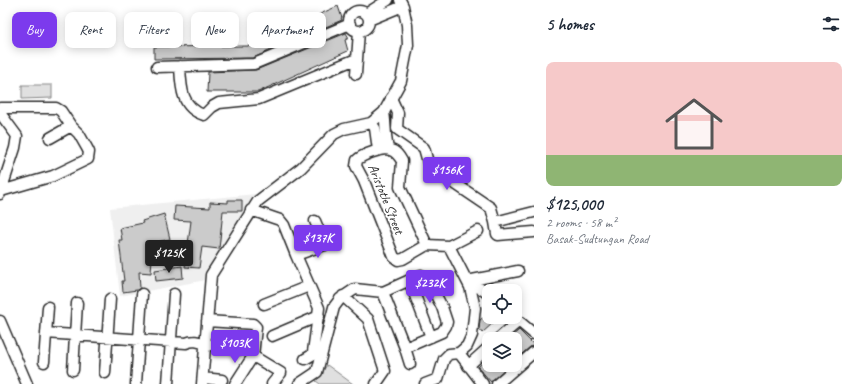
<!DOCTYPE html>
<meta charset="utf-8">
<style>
body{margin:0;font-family:Caveat,sans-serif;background:#f6f6f7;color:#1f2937;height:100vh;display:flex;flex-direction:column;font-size:15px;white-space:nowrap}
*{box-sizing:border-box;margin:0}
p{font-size:13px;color:#747a83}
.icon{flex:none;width:22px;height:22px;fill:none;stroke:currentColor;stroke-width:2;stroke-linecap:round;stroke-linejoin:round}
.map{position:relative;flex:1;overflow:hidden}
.details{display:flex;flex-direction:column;background:#fff;width:320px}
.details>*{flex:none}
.hud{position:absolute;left:12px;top:12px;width:380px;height:36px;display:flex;gap:8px}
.fabs{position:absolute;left:482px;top:284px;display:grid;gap:8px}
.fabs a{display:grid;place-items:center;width:40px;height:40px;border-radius:8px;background:#fff;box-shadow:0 2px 10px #0003;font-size:20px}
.price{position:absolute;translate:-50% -34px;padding:0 9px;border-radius:4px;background:#7c3aed;color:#fff;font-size:13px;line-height:26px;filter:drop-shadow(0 1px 2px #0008)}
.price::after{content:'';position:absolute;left:50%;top:24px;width:12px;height:9px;margin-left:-6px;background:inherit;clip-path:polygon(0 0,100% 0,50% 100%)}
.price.selected{background:#222;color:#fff}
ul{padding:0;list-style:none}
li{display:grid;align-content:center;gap:8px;height:212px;padding:0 12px}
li+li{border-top:1px solid #e0e1e3}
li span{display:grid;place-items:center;height:124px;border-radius:8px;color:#555}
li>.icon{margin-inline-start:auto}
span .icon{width:72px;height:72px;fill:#fffc;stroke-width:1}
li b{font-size:17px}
h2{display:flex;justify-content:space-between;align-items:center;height:48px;padding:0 12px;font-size:17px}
.tag{padding:0 14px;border-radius:8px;background:#fff;box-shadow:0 2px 10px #0003;font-size:14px;line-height:36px}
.tag.selected{background:#7c3aed;color:#fff}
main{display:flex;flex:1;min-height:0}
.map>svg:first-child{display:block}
.built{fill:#efefef}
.green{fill:#e0e0e0;stroke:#868686}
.building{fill:#cbcbcb;stroke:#2b2b2b}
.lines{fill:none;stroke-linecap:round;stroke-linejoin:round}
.minor-casing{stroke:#2b2b2b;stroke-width:13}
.minor{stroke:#fff;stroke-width:10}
.labels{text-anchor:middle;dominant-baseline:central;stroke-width:3.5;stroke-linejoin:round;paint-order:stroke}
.street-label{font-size:14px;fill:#2b2b2b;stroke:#fff}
</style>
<main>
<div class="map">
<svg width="534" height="384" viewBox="0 0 534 384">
<rect width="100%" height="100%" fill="#fff"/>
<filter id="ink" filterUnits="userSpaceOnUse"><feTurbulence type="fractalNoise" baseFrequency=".025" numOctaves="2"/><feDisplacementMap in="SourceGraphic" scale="8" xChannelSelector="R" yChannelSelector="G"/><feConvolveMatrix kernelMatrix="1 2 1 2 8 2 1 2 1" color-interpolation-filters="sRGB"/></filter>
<g filter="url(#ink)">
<path class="built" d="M 256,194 L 206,280 L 120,296 L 110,208 Z"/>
<path class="green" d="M 22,85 L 52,85 L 52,98 L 22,99 Z
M 327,365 L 353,384 L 320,384 L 316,381 Z"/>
<path class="building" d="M 338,6 L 342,18 L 341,18 L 342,20 L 253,58 L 154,59 L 154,47 L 248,46 Z
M 346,33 L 349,38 L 345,40 L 348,51 L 258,92 L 207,92 L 208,72 L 256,70 Z
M 228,200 L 242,200 L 242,211 L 223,211 L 219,249 L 202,247 L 199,268 L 185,267 L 191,221 L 174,220 L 175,206 L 210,208 L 210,202 L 228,203 Z
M 164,214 L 170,239 L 153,243 L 151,273 L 139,272 L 140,288 L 137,290 L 123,292 L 122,281 L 124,281 L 119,240 L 122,240 L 120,228 L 143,223 L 142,221 Z
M 182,266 L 183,278 L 156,281 L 155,270 Z
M 486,315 L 493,323 L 482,333 L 479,329 L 480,320 Z
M 519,330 L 534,345 L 530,347 L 515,360 L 515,339 L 509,339 Z
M 489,357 L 489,365 L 509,365 L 491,382 L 478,367 Z"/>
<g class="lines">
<g class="minor-casing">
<path id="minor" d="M349 21a10 10 0 1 1 20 0a10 10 0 1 1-20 0Z
M 366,14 L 388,0
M 369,20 L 403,6
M 180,66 C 181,87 181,108 204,115 L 212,107 L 219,103 L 259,99 L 356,59
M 157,67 L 254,64 L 350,24
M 356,74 L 359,31
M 391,98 L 398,113 L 397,129 L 424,148 L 429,166 L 491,208 L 495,222 L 497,234 L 498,235 L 534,232
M 0,108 L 56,108 L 61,111 L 71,126 L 79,134 L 87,148 L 89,152 L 88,159 L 53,176 L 1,191
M 384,112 C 386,124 385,136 388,149
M 0,113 L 17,136 L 15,148 L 0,194
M 371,123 L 375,128 L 378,150
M 50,138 L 71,126
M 251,210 L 274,218 L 280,220 L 284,225 L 296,255 L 319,308 L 313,352 L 312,355 L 305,359
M 315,221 L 325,245
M 495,222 L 534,212
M 427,245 L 400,187 L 402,161 C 399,156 396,151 390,150 C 383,147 362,155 357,160 L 356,166 L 364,181 L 394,257 L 398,260 L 403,259 L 427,245 L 449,246 L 478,231
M 296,255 L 333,242
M 409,280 L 431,337
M 467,281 L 518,271
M 470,287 C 479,286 482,289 489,295
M 383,292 L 405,348 L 410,364
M 343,296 L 368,319 L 385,371 L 376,384
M 264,304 L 309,286
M 514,317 L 534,334
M 0,321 L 27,384
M 207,321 L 253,324 L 256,327 L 253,356 L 235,384
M 46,333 L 186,343 C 193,340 198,341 205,344 L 240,349
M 272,336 L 319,316
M 498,339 L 519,321
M 459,353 L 483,384
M 253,356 L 281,373 L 272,384
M 44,362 L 48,307
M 468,366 L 489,347
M 73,370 L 77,303
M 105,373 L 110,299
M 203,378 L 222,380
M 136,384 L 142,294
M 168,384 L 174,294
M 202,384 L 211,275 L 258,201 L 301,168 L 334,134 L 344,129 L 371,123 L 384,112 L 401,81 L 408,45 L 407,25 L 403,6 L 400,0
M 299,384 L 317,372 L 334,307 L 340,299 L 355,289 L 383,292 L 421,275 L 427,278 L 442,307 L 447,322 L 446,326 L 442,332 L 405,348
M 425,384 L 438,379 L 444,359 L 449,354 L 459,353 L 467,346 L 472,335 L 475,308 L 470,287 L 449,246
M 497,384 L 534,352"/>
</g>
<use href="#minor" class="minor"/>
</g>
</g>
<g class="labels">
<g class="street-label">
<text transform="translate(386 199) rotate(68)">Aristotle Street</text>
</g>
</g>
</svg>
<div class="fabs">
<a><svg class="icon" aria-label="locate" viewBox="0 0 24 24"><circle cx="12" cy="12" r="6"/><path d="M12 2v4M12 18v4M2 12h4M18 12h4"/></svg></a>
<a><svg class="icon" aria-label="layers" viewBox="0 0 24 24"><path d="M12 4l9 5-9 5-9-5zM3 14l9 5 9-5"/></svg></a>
</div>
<b class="price" style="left:447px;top:191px">$156K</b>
<b class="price" style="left:318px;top:259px">$137K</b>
<b class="price selected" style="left:169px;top:274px">$125K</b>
<b class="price" style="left:430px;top:304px">$232K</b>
<b class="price" style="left:235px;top:364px">$103K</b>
<div class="hud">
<a class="tag selected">Buy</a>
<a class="tag">Rent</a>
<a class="tag">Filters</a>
<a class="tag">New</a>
<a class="tag">Apartment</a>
</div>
</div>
<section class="details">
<h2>5 homes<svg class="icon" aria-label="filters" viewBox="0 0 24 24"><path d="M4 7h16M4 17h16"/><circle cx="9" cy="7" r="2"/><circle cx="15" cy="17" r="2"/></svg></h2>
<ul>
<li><span style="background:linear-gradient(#f6c9c9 75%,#8fb573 0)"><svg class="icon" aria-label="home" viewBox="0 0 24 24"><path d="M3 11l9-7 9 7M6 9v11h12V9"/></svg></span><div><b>$125,000</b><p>2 rooms · 58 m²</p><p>Basak-Sudtungan Road</p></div></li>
</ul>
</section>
</main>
